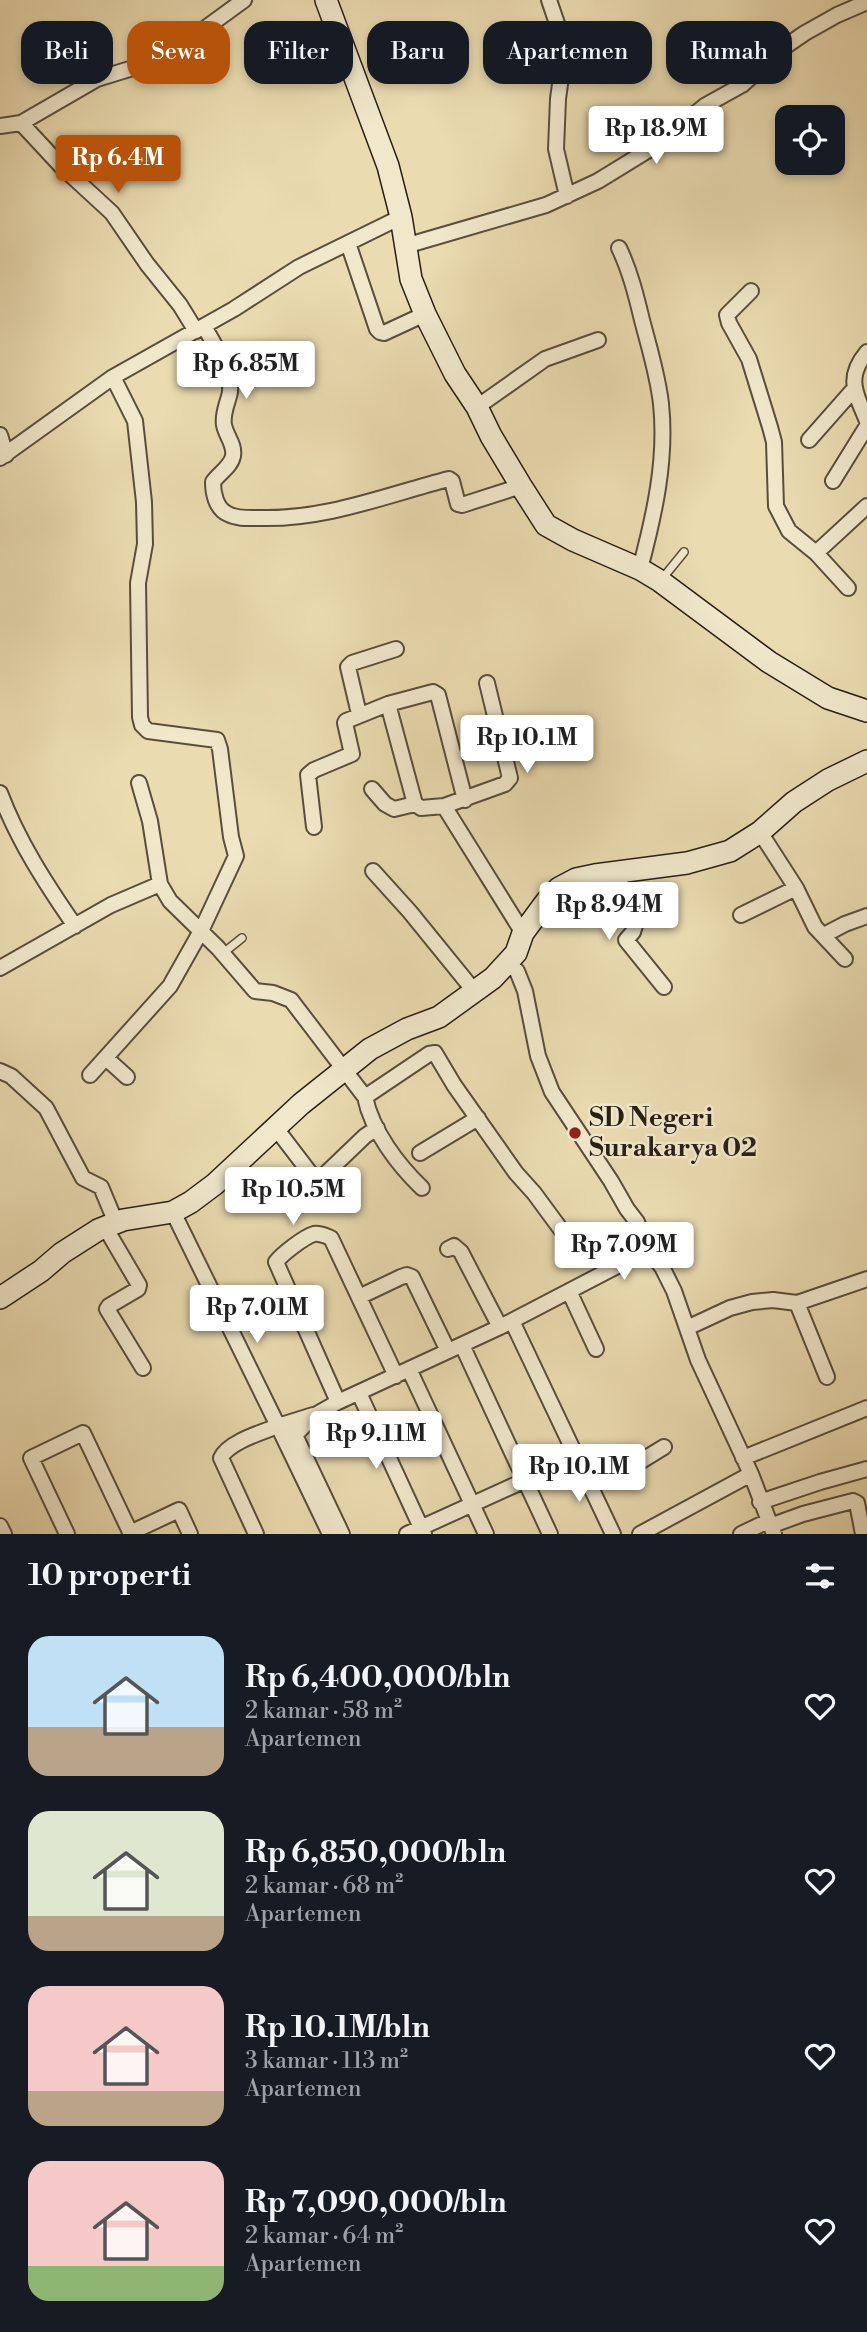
<!DOCTYPE html>
<html lang="id">
<meta charset="utf-8">
<style>
body{margin:0;font-family:"Libre Bodoni",serif;background:#242831;color:#f1f3f6;height:100vh;display:flex;flex-direction:column;font-size:26px;white-space:nowrap}
*{box-sizing:border-box;margin:0}
p{font-size:23px;color:#9ea1a6}
.icon{flex:none;width:38px;height:38px;fill:none;stroke:currentColor;stroke-width:2;stroke-linecap:round;stroke-linejoin:round}
.map{position:relative;height:1534px;overflow:hidden}
.details{display:flex;flex-direction:column;background:#171b24;flex:1}
.details>*{flex:none}
.banner{position:absolute;left:21px;top:21px;width:826px;height:63px;display:flex;gap:14px}
.controls{position:absolute;left:775px;top:105px;display:grid;gap:14px}
.controls a{display:grid;place-items:center;width:70px;height:70px;border-radius:14px;background:#171b24;box-shadow:0 4px 10px #0003;font-size:35px}
.price{position:absolute;translate:-50% -60px;padding:0 16px;border-radius:7px;background:#fff;color:#222;font-size:23px;line-height:46px;filter:drop-shadow(0 2px 4px #0008)}
.price::after{content:'';position:absolute;left:50%;top:42px;width:21px;height:16px;margin-left:-10px;background:inherit;clip-path:polygon(0 0,100% 0,50% 100%)}
.price.current{background:#b45309;color:#fff}
ul{padding:0;list-style:none}
li{display:flex;align-items:center;gap:21px;height:175px;padding:0 28px}
li span{display:grid;place-items:center;flex:none;width:196px;height:140px;border-radius:21px;color:#555}
li>.icon{margin-inline-start:auto}
span .icon{width:84px;height:84px;fill:#fffc;stroke-width:1}
li b{font-size:30px}
h2{display:flex;justify-content:space-between;align-items:center;height:84px;padding:0 28px;font-size:30px}
.pill{padding:0 24px;border-radius:21px;background:#171b24;box-shadow:0 4px 10px #0003;font-size:24px;line-height:63px}
.pill.current{background:#b45309;color:#fff}
.map>svg:first-child{display:block}
.lines{fill:none;stroke-linecap:round;stroke-linejoin:round}
.lane-casing{stroke:#584e3c;stroke-width:10}
.street-casing{stroke:#584e3c;stroke-width:18}
.secondary-casing{stroke:#271f15;stroke-width:24}
.lane{stroke:#f1e8cc;stroke-width:7}
.street{stroke:#f1e8cc;stroke-width:14}
.secondary{stroke:#f1e8cc;stroke-width:21}
.poi-dot{fill:#8f2418;stroke:#f1e8cc;stroke-width:2.5}
.labels{text-anchor:middle;dominant-baseline:central;stroke-width:5;stroke-linejoin:round;paint-order:stroke}
.poi-label{font-size:26px;font-weight:bold;fill:#271f15;stroke:#f1e8cc;text-anchor:start}
</style>
<div class="map">
<svg width="867" height="1534" viewBox="0 0 867 1534">
<rect width="100%" height="100%" fill="#eadbb0"/>
<filter id="stains"><feTurbulence type="fractalNoise" baseFrequency=".00286" numOctaves="4"/><feColorMatrix values="0 0 0 0 .2 0 0 0 0 .09 0 0 0 0 .02 0 0 0 .5 -.17"/></filter>
<radialGradient id="worn" r=".72"><stop offset=".6" stop-color="#630" stop-opacity="0"/><stop offset="1" stop-color="#630" stop-opacity=".3"/></radialGradient>
<g class="lines">
<g class="lane-casing">
<path id="lane" d="M 662,579 L 684,552
M 222,954 L 242,938"/>
</g>
<g class="street-casing">
<path id="street" d="M 549,0 L 565,47 L 558,99 L 556,149 L 567,196
M 21,123 L 97,79 L 146,64 L 181,46 L 244,0
M 0,126 L 21,123 L 61,166 L 112,213 L 147,264 L 180,305 L 196,331
M 348,243 L 377,329 L 380,332 L 384,333 L 425,314
M 405,246 L 546,205 L 598,181 L 655,146 L 706,105 L 742,85 L 783,48 L 805,33 L 837,15 L 867,2
M 619,248 C 630,271 636,295 642,320 C 649,347 658,376 661,404 C 667,460 654,516 640,569
M 751,291 L 727,315 L 729,323 L 749,359 L 770,427 L 774,442 L 776,506 L 789,531 L 816,553
M 204,326 C 214,345 232,370 230,392 C 228,403 222,413 224,425 C 226,436 235,444 233,456 C 231,467 219,473 213,482 C 213,493 216,509 228,514 C 237,519 249,518 260,518 C 326,520 386,495 449,479 L 452,481 L 458,504 L 462,505 L 521,486
M 867,352 C 845,378 856,394 867,421
M 477,407 L 545,359 L 598,340
M 0,435 L 6,455
M 809,440 L 854,389
M 0,458 L 113,377 L 234,309 L 299,267 L 401,217
M 833,481 L 867,426
M 848,588 L 816,553 L 867,506
M 388,704 L 415,804 L 421,808 L 444,806 L 523,933
M 359,714 L 348,667 L 352,663 L 396,649
M 139,783 L 150,821 L 160,884
M 372,789 L 385,804 L 394,809 L 415,804
M 0,793 C 18,841 46,884 75,926
M 444,806 L 505,784 L 510,778 L 487,683
M 314,827 L 308,775 L 314,770 L 352,754 L 345,723 L 346,721 L 388,704 L 433,692 L 438,695 L 465,800
M 760,832 L 796,888 L 815,927 L 845,959
M 373,871 L 410,912 L 475,992
M 615,872 L 637,919 L 633,932 L 626,940 L 664,987
M 741,915 L 796,888
M 824,935 L 845,924 L 867,916
M 507,964 L 517,971 L 525,991 L 538,1056 L 552,1092 L 611,1181 L 627,1209 L 637,1222 L 648,1250 L 662,1267 L 674,1291 L 698,1360 L 751,1474 L 774,1534
M 0,968 L 111,905 L 160,884 L 170,901 L 218,948 L 255,991 L 273,993 L 291,1000 L 365,1097 C 372,1131 398,1165 422,1188
M 106,1058 L 127,1077
M 0,1071 L 11,1076 L 46,1108 L 83,1178 L 101,1187 L 116,1223
M 90,1075 L 170,986 L 201,931 L 236,856 L 231,837 L 220,749 L 217,740 L 148,731 L 142,725 L 140,717 L 138,583 L 145,544 L 144,502 L 135,421 L 113,377
M 365,1097 L 429,1054 L 435,1053 L 454,1085 L 516,1173 L 534,1193 L 562,1231
M 275,1127 L 317,1182 L 365,1136 L 377,1128
M 420,1153 L 478,1118
M 173,1212 L 278,1426 L 295,1435 L 342,1534
M 105,1227 L 139,1285 L 138,1289 L 109,1306 L 107,1309 L 143,1368
M 448,1249 L 454,1246 L 461,1252 L 500,1327
M 569,1291 L 596,1349
M 359,1297 L 401,1277 L 407,1275 L 412,1277 L 448,1351
M 797,1303 L 827,1377
M 512,1321 L 613,1534
M 687,1328 L 730,1308 L 752,1302 L 773,1300 L 797,1303 L 867,1279
M 462,1345 L 550,1534
M 409,1369 L 486,1534
M 359,1393 L 424,1534
M 338,1402 L 276,1262 C 282,1254 304,1237 314,1234 C 320,1233 326,1236 331,1238 L 396,1376
M 313,1415 L 278,1426 L 330,1534
M 295,1435 L 315,1415 L 338,1402 L 500,1327 L 648,1250
M 743,1458 L 867,1408
M 760,1502 L 820,1482 L 867,1469
M 0,1526 L 4,1534
M 770,1526 L 803,1514 L 853,1501 L 857,1503 L 863,1534
M 130,1533 L 179,1510 L 190,1534
M 67,1534 L 31,1458 L 83,1433 L 131,1534
M 256,1534 L 221,1458 C 228,1442 263,1432 278,1426
M 407,1534 L 563,1463 C 599,1453 593,1470 620,1474 L 664,1447
M 640,1534 L 751,1474
M 741,1534 L 768,1521"/>
</g>
<g class="secondary-casing">
<path id="secondary" d="M 326,0 L 388,166 L 401,217 L 411,279 L 425,314 L 455,374 L 477,407 L 491,436 L 521,486 L 546,525 L 573,540 L 640,569 L 660,581 L 769,662 L 828,698 L 867,711
M 0,1298 L 41,1271 L 62,1253 L 98,1230 L 123,1220 L 173,1212 L 191,1202 L 215,1184 L 301,1104 L 370,1049 L 407,1029 L 439,1017 L 493,978 L 516,953 L 523,933 L 546,902 L 559,888 L 576,879 L 595,875 L 687,863 L 730,851 L 760,832 L 794,802 L 828,780 L 867,761"/>
</g>
<use href="#lane" class="lane"/>
<use href="#street" class="street"/>
<use href="#secondary" class="secondary"/>
</g>
<circle class="poi-dot" cx="575" cy="1133" r="7"/>
<g class="labels">
<g class="poi-label">
<text x="589" y="1118">SD Negeri<tspan x="589" dy="30">Surakarya 02</tspan></text>
</g>
</g>
<rect width="100%" height="100%" filter="url(#stains)"/>
<rect width="100%" height="100%" fill="url(#worn)"/>
</svg>
<div class="controls">
<a><svg class="icon" aria-label="locate" viewBox="0 0 24 24"><circle cx="12" cy="12" r="6"/><path d="M12 2v4M12 18v4M2 12h4M18 12h4"/></svg></a>
</div>
<b class="price" style="left:656px;top:166px">Rp 18.9M</b>
<b class="price current" style="left:118px;top:195px">Rp 6.4M</b>
<b class="price" style="left:246px;top:401px">Rp 6.85M</b>
<b class="price" style="left:527px;top:775px">Rp 10.1M</b>
<b class="price" style="left:609px;top:942px">Rp 8.94M</b>
<b class="price" style="left:293px;top:1227px">Rp 10.5M</b>
<b class="price" style="left:624px;top:1282px">Rp 7.09M</b>
<b class="price" style="left:257px;top:1345px">Rp 7.01M</b>
<b class="price" style="left:376px;top:1471px">Rp 9.11M</b>
<b class="price" style="left:579px;top:1504px">Rp 10.1M</b>
<div class="banner">
<a class="pill">Beli</a>
<a class="pill current">Sewa</a>
<a class="pill">Filter</a>
<a class="pill">Baru</a>
<a class="pill">Apartemen</a>
<a class="pill">Rumah</a>
</div>
</div>
<section class="details">
<h2>10 properti<svg class="icon" aria-label="filters" viewBox="0 0 24 24"><path d="M4 7h16M4 17h16"/><circle cx="9" cy="7" r="2"/><circle cx="15" cy="17" r="2"/></svg></h2>
<ul>
<li><span style="background:linear-gradient(#bfe0f5 65%,#b9a48a 0)"><svg class="icon" aria-label="home" viewBox="0 0 24 24"><path d="M3 11l9-7 9 7M6 9v11h12V9"/></svg></span><div><b>Rp 6,400,000/bln</b><p>2 kamar · 58 m²</p><p>Apartemen</p></div><svg class="icon" aria-label="heart" viewBox="0 0 24 24"><path d="M12 20l-8-8c-3-5 5-10 8-4 3-6 11-1 8 4z"/></svg></li>
<li><span style="background:linear-gradient(#dfe7d0 75%,#b9a48a 0)"><svg class="icon" aria-label="home" viewBox="0 0 24 24"><path d="M3 11l9-7 9 7M6 9v11h12V9"/></svg></span><div><b>Rp 6,850,000/bln</b><p>2 kamar · 68 m²</p><p>Apartemen</p></div><svg class="icon" aria-label="heart" viewBox="0 0 24 24"><path d="M12 20l-8-8c-3-5 5-10 8-4 3-6 11-1 8 4z"/></svg></li>
<li><span style="background:linear-gradient(#f6c9c9 75%,#b9a48a 0)"><svg class="icon" aria-label="home" viewBox="0 0 24 24"><path d="M3 11l9-7 9 7M6 9v11h12V9"/></svg></span><div><b>Rp 10.1M/bln</b><p>3 kamar · 113 m²</p><p>Apartemen</p></div><svg class="icon" aria-label="heart" viewBox="0 0 24 24"><path d="M12 20l-8-8c-3-5 5-10 8-4 3-6 11-1 8 4z"/></svg></li>
<li><span style="background:linear-gradient(#f6c9c9 75%,#8fb573 0)"><svg class="icon" aria-label="home" viewBox="0 0 24 24"><path d="M3 11l9-7 9 7M6 9v11h12V9"/></svg></span><div><b>Rp 7,090,000/bln</b><p>2 kamar · 64 m²</p><p>Apartemen</p></div><svg class="icon" aria-label="heart" viewBox="0 0 24 24"><path d="M12 20l-8-8c-3-5 5-10 8-4 3-6 11-1 8 4z"/></svg></li>
</ul>
</section>
